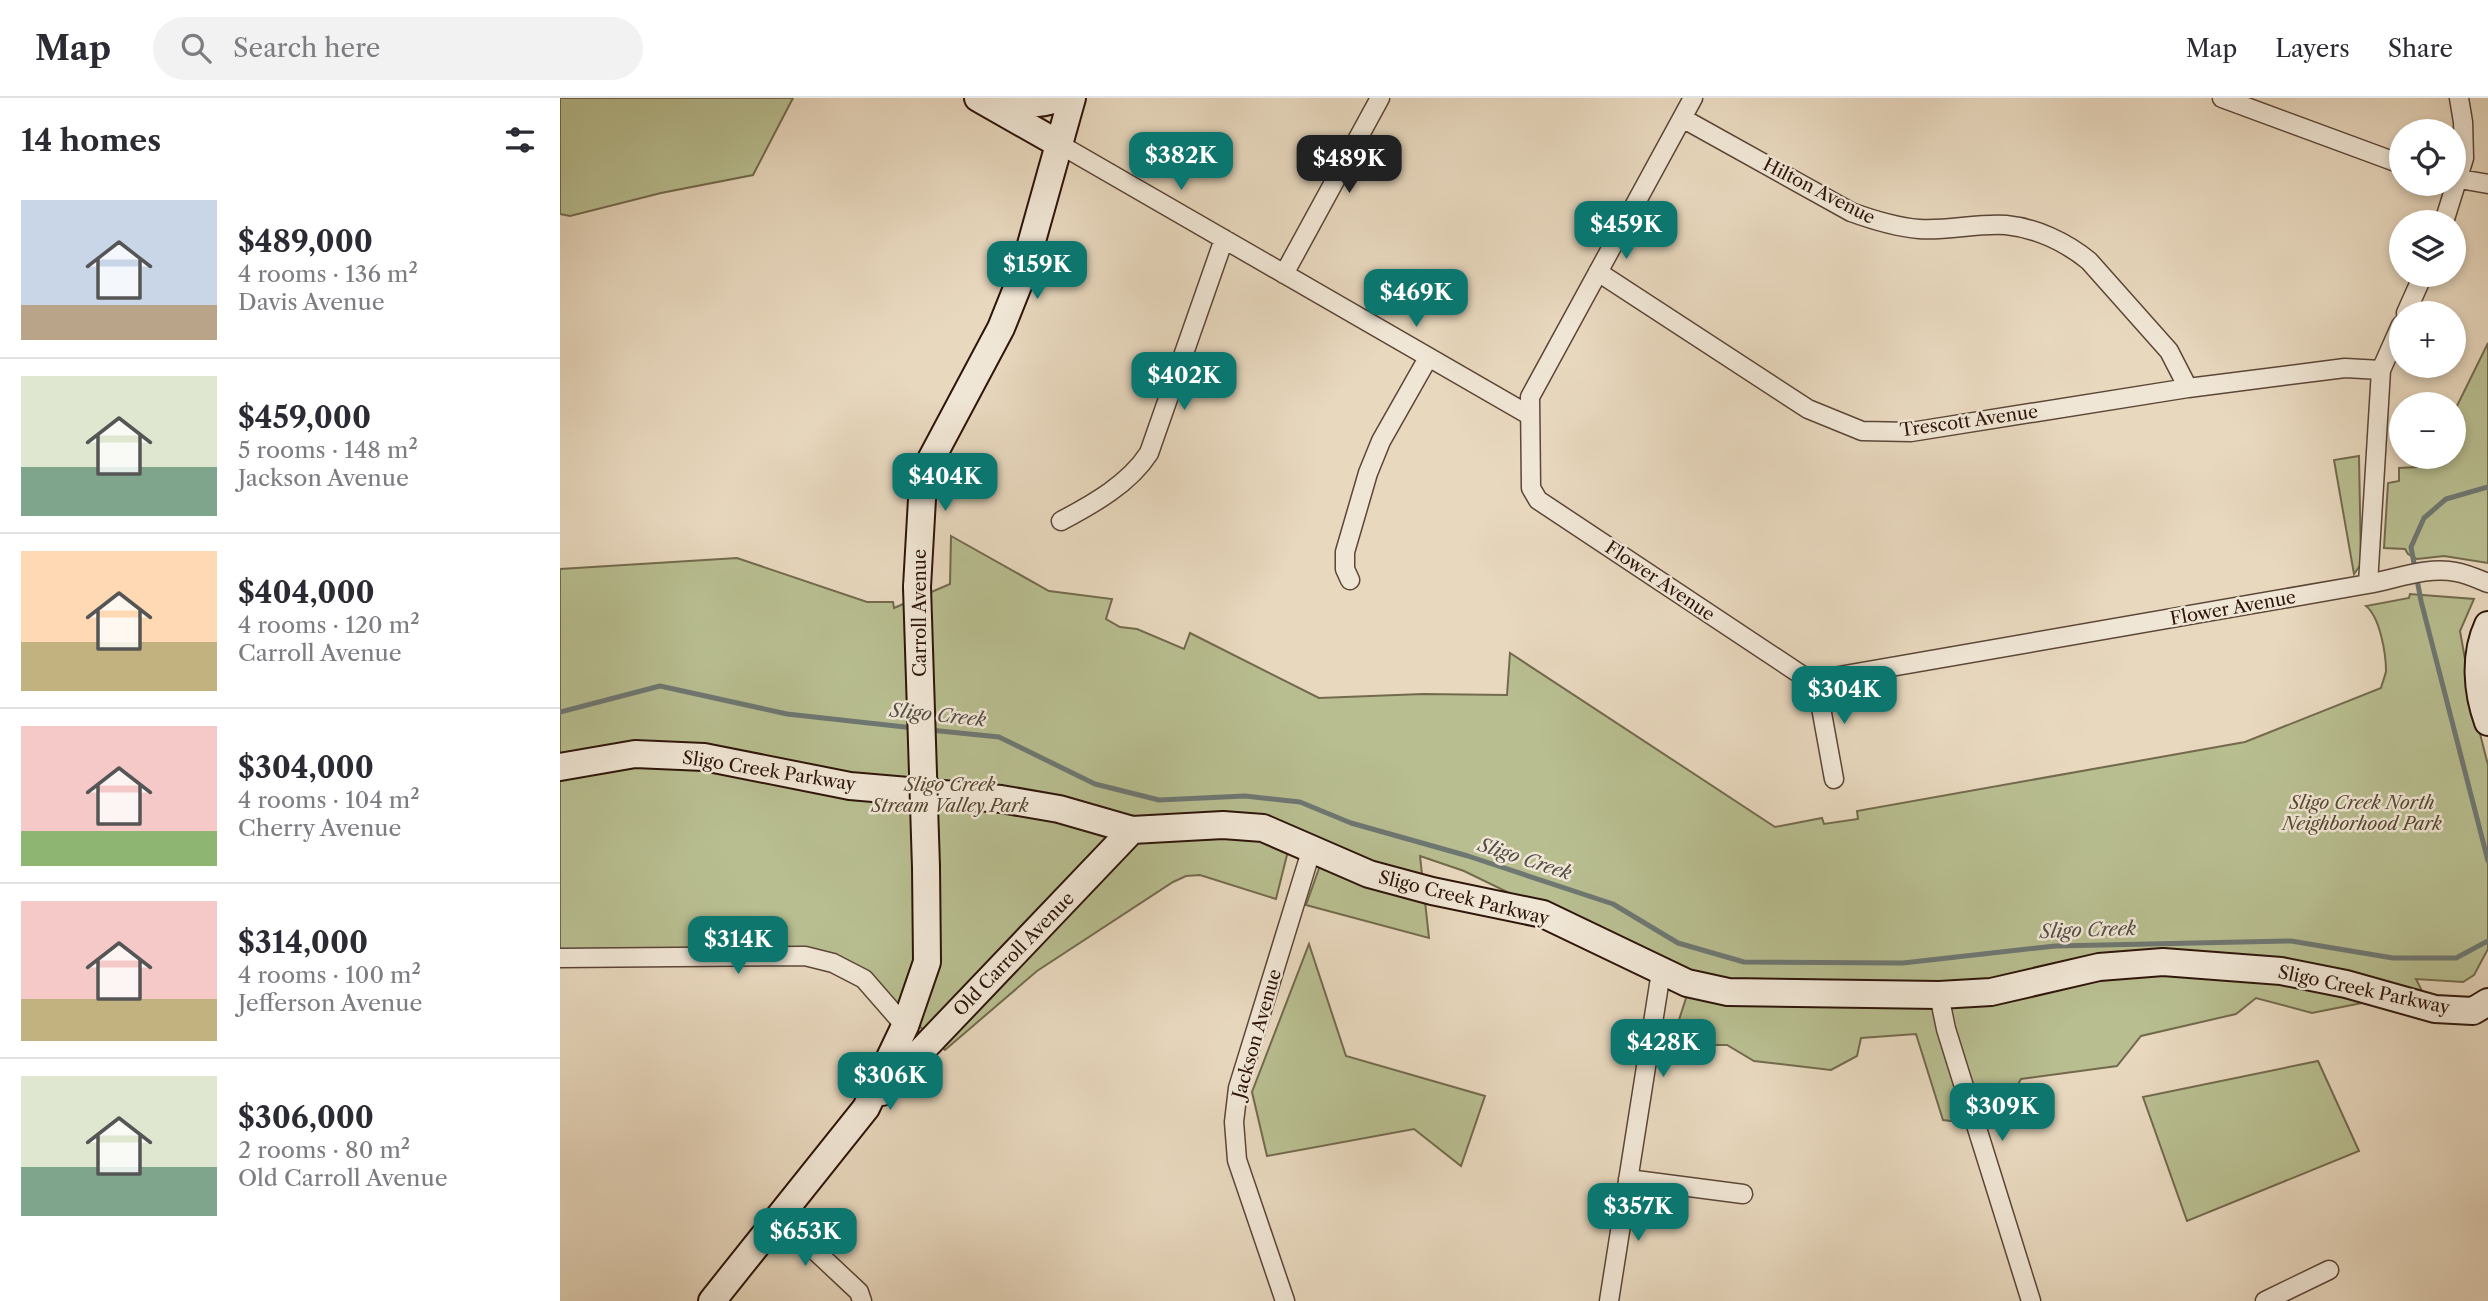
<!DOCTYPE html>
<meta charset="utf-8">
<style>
body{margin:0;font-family:"Libre Caslon Text",serif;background:#f2f2f3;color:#2b2b33;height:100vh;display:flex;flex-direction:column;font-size:26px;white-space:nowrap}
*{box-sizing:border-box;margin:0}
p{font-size:23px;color:#7c7c81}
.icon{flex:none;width:38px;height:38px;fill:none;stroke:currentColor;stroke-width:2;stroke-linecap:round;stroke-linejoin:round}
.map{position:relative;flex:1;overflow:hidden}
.drawer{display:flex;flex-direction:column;background:#fff;width:560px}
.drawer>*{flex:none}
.controls{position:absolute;left:1829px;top:21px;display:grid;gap:14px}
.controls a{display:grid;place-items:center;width:77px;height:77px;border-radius:50%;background:#fff;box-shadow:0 4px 10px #0003;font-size:35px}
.price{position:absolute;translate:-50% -60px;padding:0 16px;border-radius:14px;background:#0f766e;color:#fff;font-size:23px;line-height:46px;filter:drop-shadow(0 2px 4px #0008)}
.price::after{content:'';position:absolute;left:50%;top:42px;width:21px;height:16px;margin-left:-10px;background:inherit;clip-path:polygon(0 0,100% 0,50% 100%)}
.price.selected{background:#222;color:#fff}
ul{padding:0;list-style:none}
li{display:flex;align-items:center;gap:21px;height:175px;padding:0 21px}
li+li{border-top:2px solid #e1e1e2}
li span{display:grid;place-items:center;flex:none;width:196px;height:140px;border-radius:0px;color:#555}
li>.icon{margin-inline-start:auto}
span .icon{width:84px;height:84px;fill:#fffc;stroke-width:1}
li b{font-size:30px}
h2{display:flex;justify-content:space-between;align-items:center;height:84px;padding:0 21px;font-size:30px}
header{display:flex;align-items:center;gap:42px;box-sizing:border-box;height:98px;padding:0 35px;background:#fff;border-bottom:2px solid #e1e1e2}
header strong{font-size:33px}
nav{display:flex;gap:38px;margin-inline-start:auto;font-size:24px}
.search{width:490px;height:63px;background:#f2f2f3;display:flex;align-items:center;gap:18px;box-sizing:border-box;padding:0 24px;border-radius:38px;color:#7c7c81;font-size:26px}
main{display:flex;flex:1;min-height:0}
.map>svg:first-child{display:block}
.green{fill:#b8be90;stroke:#736a4d;stroke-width:2}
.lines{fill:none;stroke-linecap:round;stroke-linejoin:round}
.stream{stroke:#6e7772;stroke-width:5}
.street-casing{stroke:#5c4637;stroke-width:21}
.secondary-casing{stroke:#2e150a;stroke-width:30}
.street{stroke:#f0e6d5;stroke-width:18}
.secondary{stroke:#f0e6d5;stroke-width:26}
.secondary-bridge-casing{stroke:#2e150a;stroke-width:30;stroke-linecap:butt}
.secondary-bridge{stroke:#f0e6d5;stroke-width:26}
.labels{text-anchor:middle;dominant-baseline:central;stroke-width:5;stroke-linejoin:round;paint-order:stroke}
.street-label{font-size:18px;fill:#2e150a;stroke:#f0e6d5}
.park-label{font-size:18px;font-style:italic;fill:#574832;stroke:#f0e6d5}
.water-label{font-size:19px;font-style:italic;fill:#534e47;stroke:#f0e6d5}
</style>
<header>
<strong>Map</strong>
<div class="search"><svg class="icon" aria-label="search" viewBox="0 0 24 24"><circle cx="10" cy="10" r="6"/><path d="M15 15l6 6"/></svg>Search here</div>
<nav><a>Map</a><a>Layers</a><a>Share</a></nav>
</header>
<main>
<section class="drawer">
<h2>14 homes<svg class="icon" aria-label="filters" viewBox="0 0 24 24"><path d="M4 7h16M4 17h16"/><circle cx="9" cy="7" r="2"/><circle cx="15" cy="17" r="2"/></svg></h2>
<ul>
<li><span style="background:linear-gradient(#c9d6e8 75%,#b9a48a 0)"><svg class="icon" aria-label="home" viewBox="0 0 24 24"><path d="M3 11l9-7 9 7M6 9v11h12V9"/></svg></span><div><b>$489,000</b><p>4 rooms · 136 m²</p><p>Davis Avenue</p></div></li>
<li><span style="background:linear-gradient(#dfe7d0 65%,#7fa58c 0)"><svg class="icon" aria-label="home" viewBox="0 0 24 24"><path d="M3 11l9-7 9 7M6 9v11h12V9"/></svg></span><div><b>$459,000</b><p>5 rooms · 148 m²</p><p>Jackson Avenue</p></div></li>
<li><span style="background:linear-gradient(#ffd9b3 65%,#c2b280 0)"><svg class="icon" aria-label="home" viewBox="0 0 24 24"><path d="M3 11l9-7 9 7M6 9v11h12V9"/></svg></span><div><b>$404,000</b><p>4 rooms · 120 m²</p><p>Carroll Avenue</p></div></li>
<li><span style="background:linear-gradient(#f6c9c9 75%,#8fb573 0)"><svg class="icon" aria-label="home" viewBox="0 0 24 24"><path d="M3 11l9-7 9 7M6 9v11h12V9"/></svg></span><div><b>$304,000</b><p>4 rooms · 104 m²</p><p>Cherry Avenue</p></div></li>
<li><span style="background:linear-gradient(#f6c9c9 70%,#c2b280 0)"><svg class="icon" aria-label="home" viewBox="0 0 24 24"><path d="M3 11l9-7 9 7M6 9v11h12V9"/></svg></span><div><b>$314,000</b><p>4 rooms · 100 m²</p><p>Jefferson Avenue</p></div></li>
<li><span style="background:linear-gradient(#dfe7d0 65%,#7fa58c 0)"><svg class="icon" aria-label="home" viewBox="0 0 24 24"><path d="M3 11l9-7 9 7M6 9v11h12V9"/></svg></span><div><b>$306,000</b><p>2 rooms · 80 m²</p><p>Old Carroll Avenue</p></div></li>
</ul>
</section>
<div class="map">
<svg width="1928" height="1203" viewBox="0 0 1928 1203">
<rect width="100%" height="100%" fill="#e8d8be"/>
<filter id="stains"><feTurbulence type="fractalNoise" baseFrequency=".00286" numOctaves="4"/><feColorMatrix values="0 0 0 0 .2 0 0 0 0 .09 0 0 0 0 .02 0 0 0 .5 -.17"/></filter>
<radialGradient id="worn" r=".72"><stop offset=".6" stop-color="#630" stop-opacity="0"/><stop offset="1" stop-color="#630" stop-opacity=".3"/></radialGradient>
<path class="green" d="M 0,0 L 233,0 L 193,77 L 101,95 L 10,118 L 0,116 Z
M 1928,245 L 1928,465 L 1884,458 L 1857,461 L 1848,456 L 1845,451 L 1824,450 L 1828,385 L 1839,383 L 1839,370 L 1877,368 L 1880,359 L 1894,359 L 1894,314 Z
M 1799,358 L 1801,466 L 1794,476 L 1774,362 Z
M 391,438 L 489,493 L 552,501 L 546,521 L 560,529 L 577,531 L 624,551 L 630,535 L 759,600 L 863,596 L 947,597 L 950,555 L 1215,729 L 1262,720 L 1264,726 L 1298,721 L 1297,713 L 1685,644 L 1821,590 C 1822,585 1825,579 1826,573 C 1826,556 1820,519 1806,508 L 1849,500 L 1850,496 L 1914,501 L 1900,533 L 1914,612 L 1928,667 L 1928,851 L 1914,877 L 1903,884 L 1856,881 L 1862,893 L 1752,915 L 1696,900 L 1676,916 L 1581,938 L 1557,968 L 1461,981 L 1434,1028 L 1383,1022 L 1356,936 L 1301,940 L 1297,958 L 1271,972 L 1194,963 L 1167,947 L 1111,947 L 1126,900 L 1129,882 L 904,773 L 860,758 L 869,840 L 746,807 L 762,762 L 728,753 L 716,801 L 640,777 L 626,778 L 613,784 L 477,873 L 385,952 L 298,871 L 250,858 L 0,860 L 0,471 L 177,460 L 307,504 L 333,504 L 334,510 L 390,486 Z
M 749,846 L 786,958 L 925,998 L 901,1068 L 854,1031 L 707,1058 L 692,994 Z
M 1758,963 L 1799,1053 L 1627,1123 L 1583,999 Z"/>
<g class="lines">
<path class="stream" d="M 1928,389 L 1886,401 L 1864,420 L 1851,449 L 1861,503 L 1928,763
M 0,614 L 100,588 L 227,616 L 354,630
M 370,632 L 439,639 L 535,686 L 599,702 L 685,698 L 740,704 L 791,725 L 908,758 L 1053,806 L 1118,845 L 1184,864 L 1343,865 L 1495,848 L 1731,843 L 1833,860 L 1896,860 L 1928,843"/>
<g class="street-casing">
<path id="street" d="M 1133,0 L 970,299 L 971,390 L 978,402 L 1246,580 L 1256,582 L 1808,486 C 1836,481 1868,468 1896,474 C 1907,476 1918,481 1928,485
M 1662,0 L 1841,66
M 1122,20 L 1291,114 C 1313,122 1335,129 1359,131 C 1388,133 1417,125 1446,127 C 1476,130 1506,144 1529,163 L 1609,253 L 1628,290
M 499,46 L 969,317
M 1894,80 L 1928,86
M 1884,124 L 1904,60 L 1903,24 L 1899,0
M 1038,174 L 1248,311 L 1302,333 L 1351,334 L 1628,290 L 1785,270 L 1821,272
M 724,176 L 820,0
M 1846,215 L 1863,177
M 501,423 C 533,406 569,386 589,355 L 664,141
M 790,482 L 785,471 L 785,454 L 808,375 L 821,343 L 868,260
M 1808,486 L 1821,272 L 1841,227
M 1256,582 L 1274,681
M 0,860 L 245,858 L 273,865 L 304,881 L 345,928
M 1379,897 L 1386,931 L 1471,1203
M 1068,1081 L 1183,1096
M 218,1118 L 299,1194 L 302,1203
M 725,1203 L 677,1062 L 674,1024 L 678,990 L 752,750
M 1049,1203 L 1101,874
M 1705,1203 L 1769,1172"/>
</g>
<g class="secondary-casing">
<path id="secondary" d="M 418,0 L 499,46
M 432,2 C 456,6 476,9 499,0
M 357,489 L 362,401 L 368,367 L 441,230 L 463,175 L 512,0
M 1928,527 C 1914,557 1917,594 1928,624
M 0,669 L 75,656 L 144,659 L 290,688 L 441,701 L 499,711 L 572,732 L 663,727 L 703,730 L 809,776 L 872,793 L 983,816 L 1127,885 L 1168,894 L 1379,897 L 1431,894 L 1539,869 L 1603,864 L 1721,873 L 1786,886 L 1875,911 L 1913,913 L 1928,904
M 322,994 L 572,732
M 152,1203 L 306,1010 L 345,928 L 367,864 L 366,769"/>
</g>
<use href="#street" class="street"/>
<use href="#secondary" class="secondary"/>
<g class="secondary-bridge-casing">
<path id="secondary-bridge" d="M 357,489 L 366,769"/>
</g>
<use href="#secondary-bridge" class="secondary-bridge"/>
</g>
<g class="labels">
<g class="street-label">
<text transform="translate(1259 93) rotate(27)">Hilton Avenue</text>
<text transform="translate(1409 323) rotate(-8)">Trescott Avenue</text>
<text transform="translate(1100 483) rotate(34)">Flower Avenue</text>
<text transform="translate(1673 510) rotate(-10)">Flower Avenue</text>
<text transform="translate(360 515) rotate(-90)">Carroll Avenue</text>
<text transform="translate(209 673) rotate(9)">Sligo Creek Parkway</text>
<text transform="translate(904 800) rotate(14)">Sligo Creek Parkway</text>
<text transform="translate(454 856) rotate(-46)">Old Carroll Avenue</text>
<text transform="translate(1804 892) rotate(12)">Sligo Creek Parkway</text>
<text transform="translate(697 936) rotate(-74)">Jackson Avenue</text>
</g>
<g class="park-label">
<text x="390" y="687">Sligo Creek<tspan x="390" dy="21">Stream Valley Park</tspan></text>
<text x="1802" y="705">Sligo Creek North<tspan x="1802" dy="21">Neighborhood Park</tspan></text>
</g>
<g class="water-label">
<text transform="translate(378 617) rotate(6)">Sligo Creek</text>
<text transform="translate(965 761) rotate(18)">Sligo Creek</text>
<text transform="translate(1528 832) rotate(-2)">Sligo Creek</text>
</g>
</g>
<rect width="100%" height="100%" filter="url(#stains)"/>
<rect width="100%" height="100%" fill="url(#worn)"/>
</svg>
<div class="controls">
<a><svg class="icon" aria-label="locate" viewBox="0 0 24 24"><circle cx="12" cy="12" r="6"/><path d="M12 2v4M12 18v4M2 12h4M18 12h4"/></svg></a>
<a><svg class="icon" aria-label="layers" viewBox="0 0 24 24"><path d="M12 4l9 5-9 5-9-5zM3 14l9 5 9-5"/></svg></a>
<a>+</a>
<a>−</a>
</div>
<b class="price" style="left:621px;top:94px">$382K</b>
<b class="price selected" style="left:789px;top:97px">$489K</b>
<b class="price" style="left:1066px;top:163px">$459K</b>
<b class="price" style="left:477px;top:203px">$159K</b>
<b class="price" style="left:856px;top:231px">$469K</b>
<b class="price" style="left:624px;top:314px">$402K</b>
<b class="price" style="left:385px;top:415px">$404K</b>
<b class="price" style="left:1284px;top:628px">$304K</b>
<b class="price" style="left:178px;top:878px">$314K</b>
<b class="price" style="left:1103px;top:981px">$428K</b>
<b class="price" style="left:330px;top:1014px">$306K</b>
<b class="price" style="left:1442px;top:1045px">$309K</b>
<b class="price" style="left:1078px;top:1145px">$357K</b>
<b class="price" style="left:245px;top:1170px">$653K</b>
</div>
</main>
